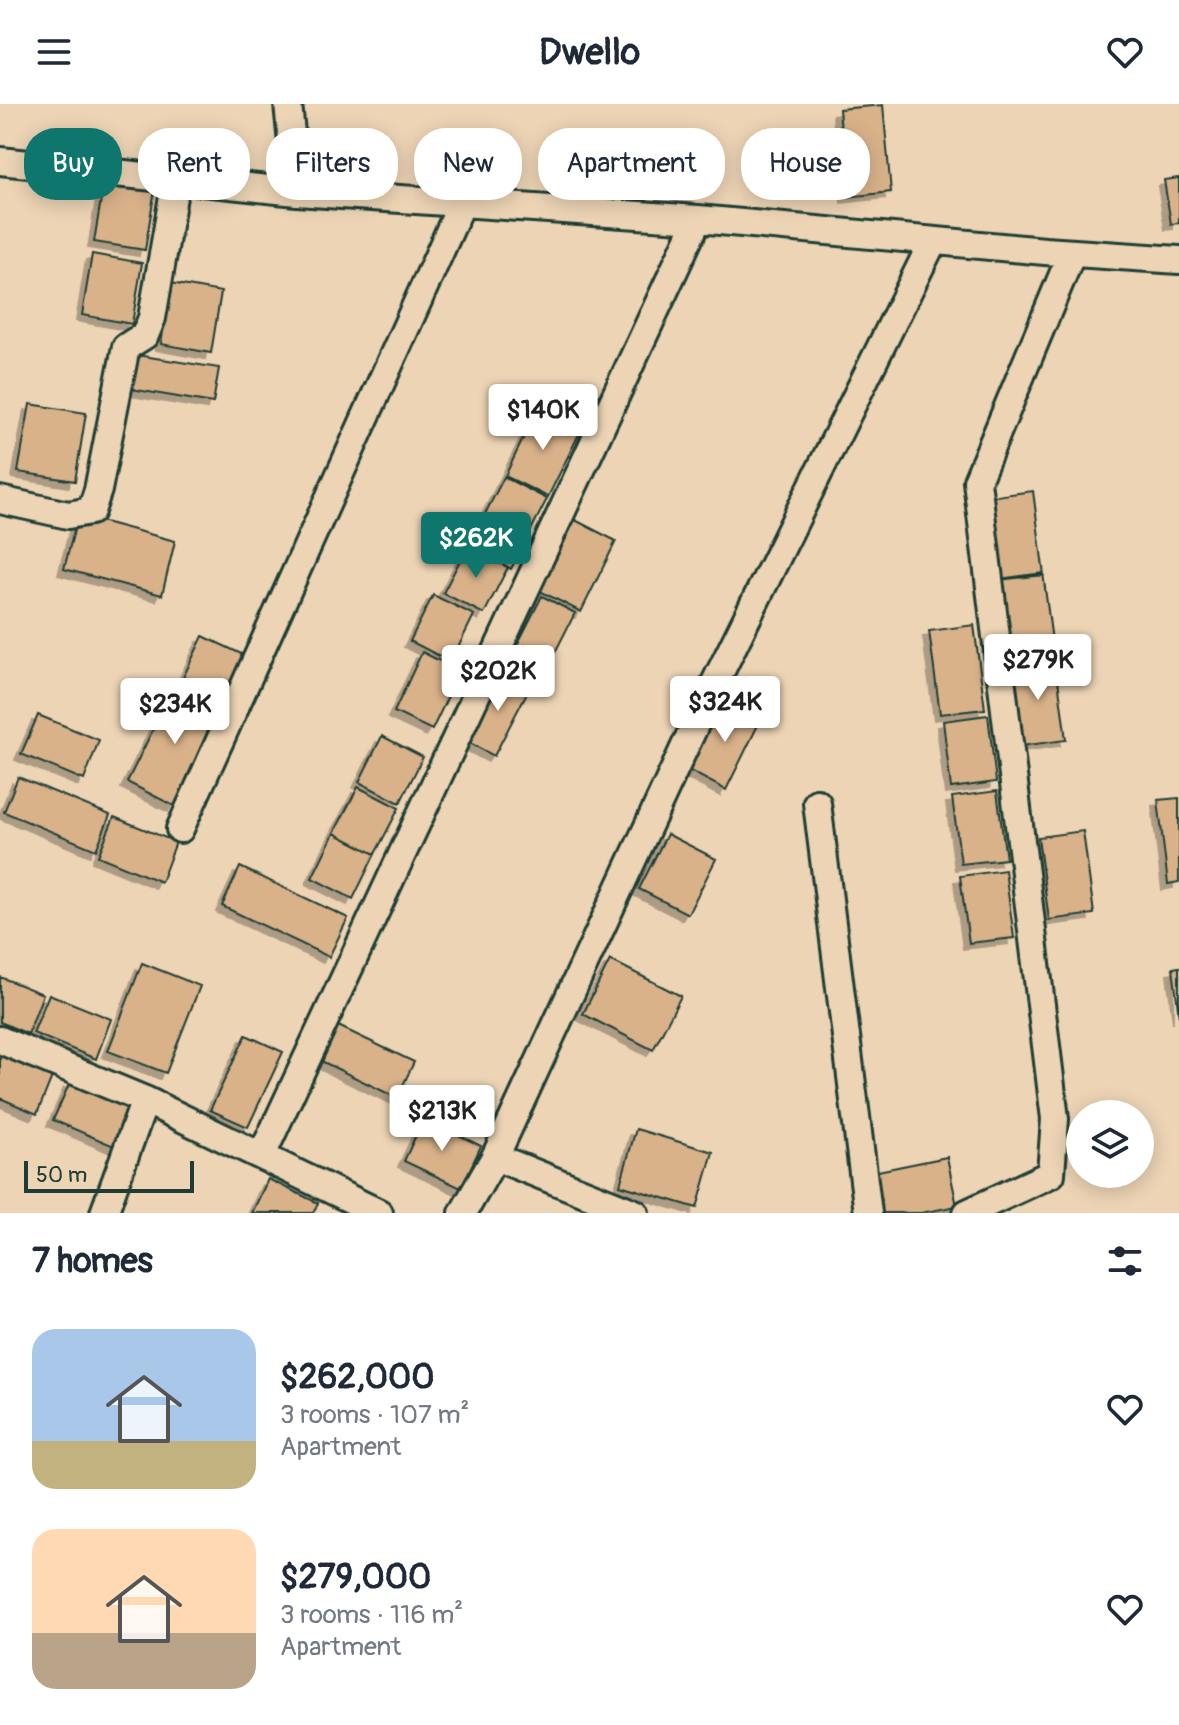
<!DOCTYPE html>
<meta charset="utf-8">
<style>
body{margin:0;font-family:Pangolin,sans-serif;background:#f2f2f3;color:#1f2937;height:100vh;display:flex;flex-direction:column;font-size:30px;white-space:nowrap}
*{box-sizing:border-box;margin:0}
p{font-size:26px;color:#747a83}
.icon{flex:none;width:44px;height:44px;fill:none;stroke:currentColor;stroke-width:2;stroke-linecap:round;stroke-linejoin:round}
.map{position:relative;height:1109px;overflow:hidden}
.side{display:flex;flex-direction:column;background:#fff;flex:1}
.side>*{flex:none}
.hud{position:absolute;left:24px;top:24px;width:1132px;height:72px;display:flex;gap:16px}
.buttons{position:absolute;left:1066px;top:996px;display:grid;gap:16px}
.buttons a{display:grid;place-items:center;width:88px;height:88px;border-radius:50%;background:#fff;box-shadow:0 4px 20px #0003;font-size:40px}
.scale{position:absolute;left:24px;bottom:20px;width:170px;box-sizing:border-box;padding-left:8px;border:4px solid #1f3d34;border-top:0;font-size:22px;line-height:28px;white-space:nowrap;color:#1f3d34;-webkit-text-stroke:6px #edd4b5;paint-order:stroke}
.price{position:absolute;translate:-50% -68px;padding:0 18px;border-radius:8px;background:#fff;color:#222;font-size:26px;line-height:52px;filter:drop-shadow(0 2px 4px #0008)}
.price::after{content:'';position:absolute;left:50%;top:48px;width:24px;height:18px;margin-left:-12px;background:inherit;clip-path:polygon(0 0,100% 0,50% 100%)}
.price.selected{background:#0f766e;color:#fff}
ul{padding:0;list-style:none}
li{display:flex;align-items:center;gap:24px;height:200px;padding:0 32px}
li span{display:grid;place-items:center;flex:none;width:224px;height:160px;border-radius:24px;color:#555}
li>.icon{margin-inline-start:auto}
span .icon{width:96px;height:96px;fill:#fffc;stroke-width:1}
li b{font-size:34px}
h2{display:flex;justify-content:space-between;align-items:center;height:96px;padding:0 32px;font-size:34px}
.tag{padding:0 28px;border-radius:32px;background:#fff;box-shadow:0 4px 20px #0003;font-size:28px;line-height:72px}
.tag.selected{background:#0f766e;color:#fff}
header{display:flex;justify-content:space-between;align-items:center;height:104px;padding:0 32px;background:#fff;font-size:36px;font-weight:800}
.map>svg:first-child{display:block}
.building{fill:#d9b28a;stroke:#1f3d34;stroke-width:2;filter:url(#shadow)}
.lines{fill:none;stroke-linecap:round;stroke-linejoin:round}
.street-casing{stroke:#1f3d34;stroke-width:32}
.street{stroke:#edd4b5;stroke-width:26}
</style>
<header><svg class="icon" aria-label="menu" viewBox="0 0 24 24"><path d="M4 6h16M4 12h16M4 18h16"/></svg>Dwello<svg class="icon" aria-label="heart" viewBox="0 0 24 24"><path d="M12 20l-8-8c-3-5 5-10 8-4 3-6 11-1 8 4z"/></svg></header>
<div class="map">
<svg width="1179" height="1109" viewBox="0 0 1179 1109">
<defs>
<filter id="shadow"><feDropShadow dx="-6" dy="6" stdDeviation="0" flood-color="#0004"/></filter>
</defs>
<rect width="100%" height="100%" fill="#edd4b5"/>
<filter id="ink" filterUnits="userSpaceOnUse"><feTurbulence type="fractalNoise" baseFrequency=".0125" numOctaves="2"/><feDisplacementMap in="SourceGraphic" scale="16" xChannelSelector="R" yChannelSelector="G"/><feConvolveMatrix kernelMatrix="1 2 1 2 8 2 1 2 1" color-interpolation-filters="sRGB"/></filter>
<g filter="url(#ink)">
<path class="building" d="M 883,1 L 891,88 L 847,93 L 839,5 Z
M 1179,74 L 1179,119 L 1171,120 L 1164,76 Z
M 104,77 L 155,85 L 145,146 L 94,138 Z
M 92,150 L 142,159 L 132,220 L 82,211 Z
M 171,179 L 221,188 L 211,249 L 161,240 Z
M 130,250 L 219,264 L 213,299 L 125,284 Z
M 30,300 L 86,309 L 75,377 L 18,368 Z
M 539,302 L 582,324 L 548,393 L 505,372 Z
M 504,373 L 547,395 L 511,465 L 468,443 Z
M 1033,387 L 1044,471 L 999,476 L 988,393 Z
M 78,411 L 175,437 L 162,491 L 64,465 Z
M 575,416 L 616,437 L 581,508 L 540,487 Z
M 467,443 L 508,463 L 484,510 L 443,489 Z
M 1043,469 L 1054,552 L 1009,558 L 998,475 Z
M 433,491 L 474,511 L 451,558 L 410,537 Z
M 542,492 L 575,509 L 539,580 L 506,563 Z
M 974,521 L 985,605 L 940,610 L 929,527 Z
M 203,532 L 250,554 L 226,604 L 179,582 Z
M 422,548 L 460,567 L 432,626 L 394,608 Z
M 1055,553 L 1066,636 L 1021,642 L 1010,559 Z
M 503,566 L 531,581 L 494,652 L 466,637 Z
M 175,581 L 223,606 L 174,702 L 127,678 Z
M 724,594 L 762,613 L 726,686 L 688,666 Z
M 38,611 L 99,636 L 84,676 L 21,650 Z
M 988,611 L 996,678 L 951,684 L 943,617 Z
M 382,632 L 423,653 L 400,699 L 359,678 Z
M 18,673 L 110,711 L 96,746 L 4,708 Z
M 358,683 L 399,704 L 375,750 L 334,729 Z
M 997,687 L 1006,755 L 961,760 L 952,693 Z
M 1179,694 L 1179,778 L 1168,780 L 1158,696 Z
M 114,713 L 176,738 L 161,778 L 98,752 Z
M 1083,727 L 1094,810 L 1049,816 L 1038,733 Z
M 334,729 L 375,750 L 353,795 L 312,774 Z
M 667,730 L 716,755 L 688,810 L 639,785 Z
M 240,763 L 348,814 L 329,853 L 222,802 Z
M 1005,766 L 1014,834 L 969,839 L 960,772 Z
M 610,856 L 681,892 L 653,946 L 583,910 Z
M 142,859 L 200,882 L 166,969 L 108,947 Z
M 1179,863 L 1179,913 L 1173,864 Z
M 0,873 L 43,890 L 28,930 L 0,918 Z
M 49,890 L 111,915 L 96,955 L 33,929 Z
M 334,920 L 414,958 L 397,994 L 317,955 Z
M 246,931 L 283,948 L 248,1023 L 210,1006 Z
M 0,949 L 53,970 L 37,1010 L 0,994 Z
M 70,978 L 131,1003 L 116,1043 L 53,1016 Z
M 424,1014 L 481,1042 L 461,1084 L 404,1057 Z
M 636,1025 L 713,1048 L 697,1104 L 620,1081 Z
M 947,1053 L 957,1102 L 921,1109 L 876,1109 L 868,1069 Z
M 268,1075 L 318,1099 L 313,1109 L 252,1109 Z"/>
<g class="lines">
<g class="street-casing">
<path id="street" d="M 288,0 L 297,88
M 0,57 L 297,88 L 698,115 L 1045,147 L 1179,156
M 0,396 L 68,411 L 91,407 L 98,386 L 126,243 L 145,231 L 152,214 L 176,75
M 817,699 L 868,1109
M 180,725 L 462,99
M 0,936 L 145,996 L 379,1109
M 262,1051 L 698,115
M 495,1053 L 635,1109
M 104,1109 L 145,996
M 463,1109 L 495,1053 L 706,597 L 933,137
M 967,1109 L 1051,1070 L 1055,1015 L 977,377 L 1072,149"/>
</g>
<use href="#street" class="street"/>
</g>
</g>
</svg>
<div class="buttons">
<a><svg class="icon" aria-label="layers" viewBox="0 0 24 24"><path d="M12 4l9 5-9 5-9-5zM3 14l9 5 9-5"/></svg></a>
</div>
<div class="scale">50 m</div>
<b class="price" style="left:543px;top:348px">$140K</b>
<b class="price selected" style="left:476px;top:476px">$262K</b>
<b class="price" style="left:1038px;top:598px">$279K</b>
<b class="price" style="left:498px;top:609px">$202K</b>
<b class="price" style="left:725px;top:640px">$324K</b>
<b class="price" style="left:175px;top:642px">$234K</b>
<b class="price" style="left:442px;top:1049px">$213K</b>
<div class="hud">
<a class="tag selected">Buy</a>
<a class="tag">Rent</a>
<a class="tag">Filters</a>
<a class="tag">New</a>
<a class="tag">Apartment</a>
<a class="tag">House</a>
</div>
</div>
<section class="side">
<h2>7 homes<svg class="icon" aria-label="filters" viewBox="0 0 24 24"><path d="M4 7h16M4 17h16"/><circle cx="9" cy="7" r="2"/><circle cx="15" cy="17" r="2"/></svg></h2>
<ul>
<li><span style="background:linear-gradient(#a9c7e8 70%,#c2b280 0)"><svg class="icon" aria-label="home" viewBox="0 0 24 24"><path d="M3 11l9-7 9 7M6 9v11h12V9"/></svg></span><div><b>$262,000</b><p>3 rooms · 107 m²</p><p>Apartment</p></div><svg class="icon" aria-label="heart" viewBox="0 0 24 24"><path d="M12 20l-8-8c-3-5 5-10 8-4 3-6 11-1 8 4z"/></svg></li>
<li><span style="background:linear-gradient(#ffd9b3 65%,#b9a48a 0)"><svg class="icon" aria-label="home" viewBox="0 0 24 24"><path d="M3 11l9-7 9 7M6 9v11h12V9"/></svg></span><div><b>$279,000</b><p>3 rooms · 116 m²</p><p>Apartment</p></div><svg class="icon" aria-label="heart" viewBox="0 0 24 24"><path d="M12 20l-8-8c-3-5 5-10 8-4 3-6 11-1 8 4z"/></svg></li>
</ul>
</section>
